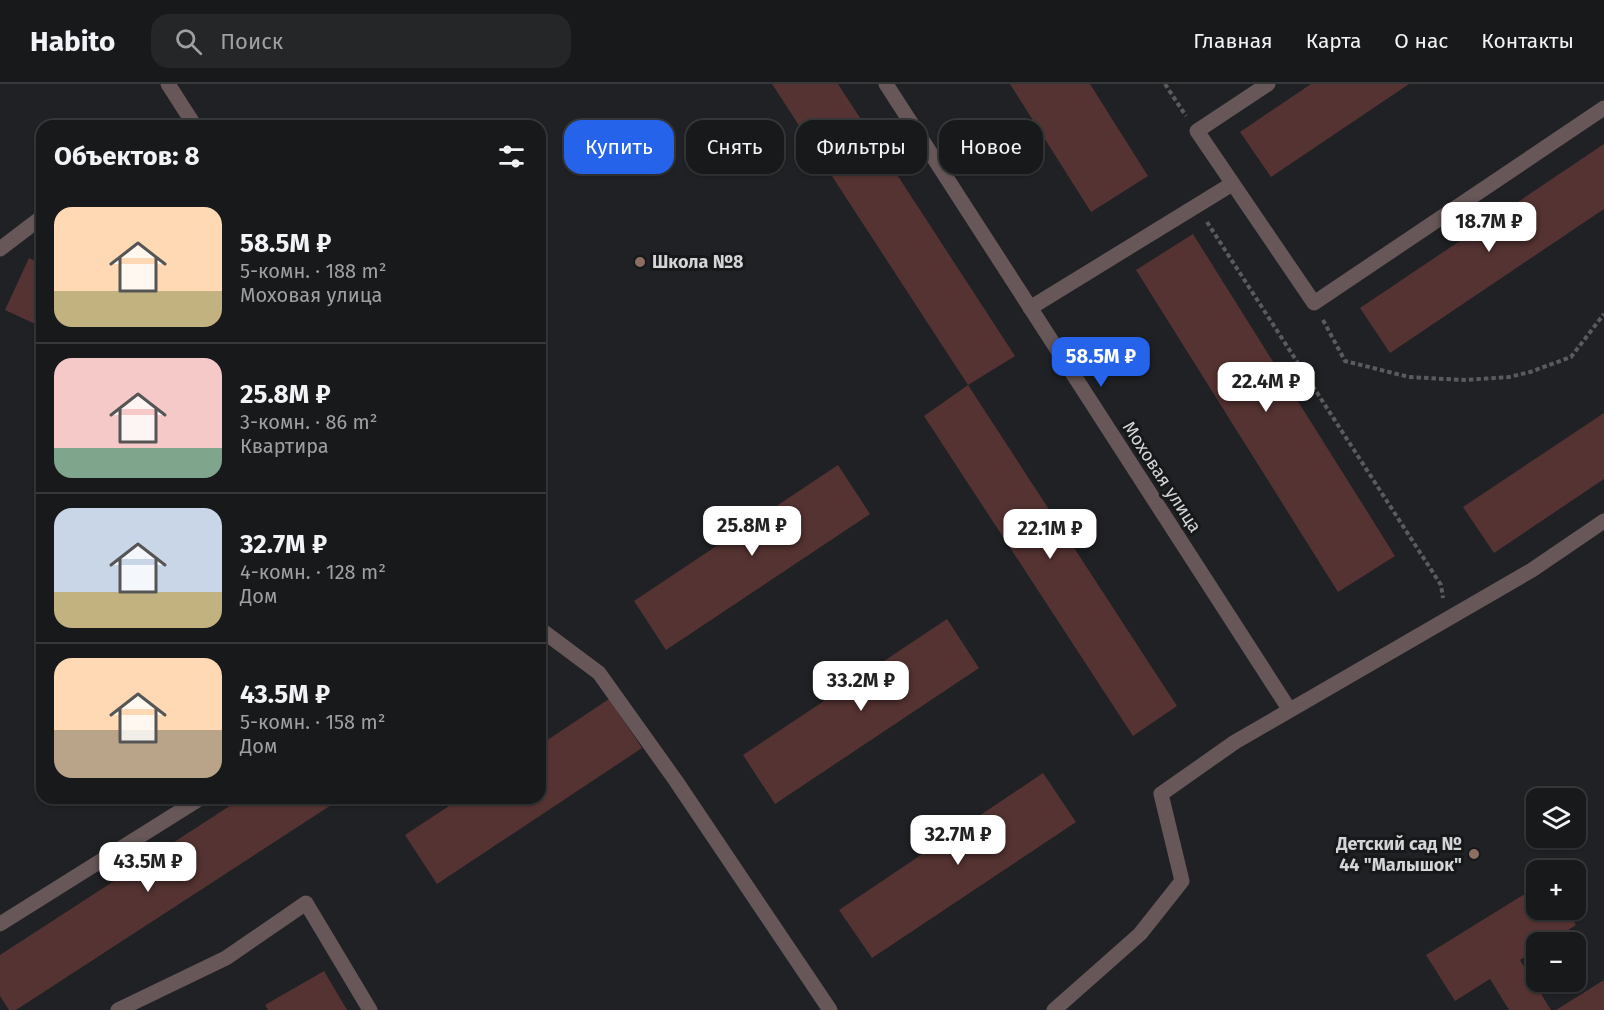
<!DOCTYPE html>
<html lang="ru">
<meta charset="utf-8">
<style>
body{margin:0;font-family:"Fira Sans",sans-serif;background:#252628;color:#f1f3f6;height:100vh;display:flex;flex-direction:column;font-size:22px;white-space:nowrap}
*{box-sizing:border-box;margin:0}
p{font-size:20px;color:#9fa0a3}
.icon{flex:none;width:33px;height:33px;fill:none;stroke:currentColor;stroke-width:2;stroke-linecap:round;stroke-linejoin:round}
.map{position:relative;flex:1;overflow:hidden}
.panel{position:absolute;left:36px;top:36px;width:510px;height:684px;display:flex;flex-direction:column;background:#18191b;border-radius:18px;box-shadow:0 2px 4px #0004,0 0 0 2px #36383a}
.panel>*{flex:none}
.hud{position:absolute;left:564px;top:36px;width:570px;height:54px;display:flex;gap:12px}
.tools{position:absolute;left:1526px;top:704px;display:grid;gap:12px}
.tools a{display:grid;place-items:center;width:60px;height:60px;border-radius:12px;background:#18191b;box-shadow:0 2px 4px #0004,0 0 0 2px #36383a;font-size:30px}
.price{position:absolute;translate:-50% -51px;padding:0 14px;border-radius:12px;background:#fff;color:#222;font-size:20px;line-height:39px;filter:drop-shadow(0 2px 3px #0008)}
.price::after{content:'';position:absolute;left:50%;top:36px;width:18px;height:14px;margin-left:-9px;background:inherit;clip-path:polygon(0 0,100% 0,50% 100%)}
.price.active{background:#2563eb;color:#fff}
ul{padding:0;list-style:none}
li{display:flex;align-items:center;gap:18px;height:150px;padding:0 18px}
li+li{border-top:2px solid #36383a}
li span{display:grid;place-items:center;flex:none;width:168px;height:120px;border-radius:18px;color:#555}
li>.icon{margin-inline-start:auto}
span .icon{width:72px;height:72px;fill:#fffc;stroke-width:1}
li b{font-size:26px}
h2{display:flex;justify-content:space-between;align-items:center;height:72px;padding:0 18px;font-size:26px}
.pill{padding:0 21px;border-radius:18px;background:#18191b;box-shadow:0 2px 4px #0004,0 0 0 2px #36383a;font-size:21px;line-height:54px}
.pill.active{background:#2563eb;color:#fff}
header{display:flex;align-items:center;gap:36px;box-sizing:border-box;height:84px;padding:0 30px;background:#18191b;border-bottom:2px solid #36383a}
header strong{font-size:28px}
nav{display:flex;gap:33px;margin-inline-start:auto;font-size:21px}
.search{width:420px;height:54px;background:#252628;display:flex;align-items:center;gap:15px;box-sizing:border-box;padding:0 21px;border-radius:18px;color:#9fa0a3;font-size:22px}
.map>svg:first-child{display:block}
.building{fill:#553332}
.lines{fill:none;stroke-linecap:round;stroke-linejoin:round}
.path{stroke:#5a5b5d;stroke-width:4;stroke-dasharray:4.5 3;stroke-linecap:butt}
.minor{stroke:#675758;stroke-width:15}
.education-dot{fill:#8d6e63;stroke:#16181a;stroke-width:2}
.labels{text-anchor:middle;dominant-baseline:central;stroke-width:6;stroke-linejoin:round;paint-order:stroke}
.poi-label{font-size:18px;font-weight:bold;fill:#d4d5d7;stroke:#16181a;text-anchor:start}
.street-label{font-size:18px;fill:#d4d5d7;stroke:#16181a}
</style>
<header>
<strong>Habito</strong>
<div class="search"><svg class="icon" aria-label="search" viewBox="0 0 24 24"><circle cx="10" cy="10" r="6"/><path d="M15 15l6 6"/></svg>Поиск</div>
<nav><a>Главная</a><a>Карта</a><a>О нас</a><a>Контакты</a></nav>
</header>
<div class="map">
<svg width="1604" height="926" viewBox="0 0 1604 926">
<rect width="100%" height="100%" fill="#202124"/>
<path class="building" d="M 772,0 L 838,0 L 1015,272 L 968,301 Z
M 1010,0 L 1090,0 L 1148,92 L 1091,128 Z
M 1311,0 L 1409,0 L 1271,93 L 1240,48 Z
M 1604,60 L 1604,125 L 1390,269 L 1360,224 Z
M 1193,150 L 1395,472 L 1338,508 L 1136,186 Z
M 29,174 L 42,180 L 42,243 L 5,226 Z
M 968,301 L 1177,622 L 1133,652 L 924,332 Z
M 1604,329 L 1604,395 L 1494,469 L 1463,423 Z
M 838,381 L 870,430 L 666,566 L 634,517 Z
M 947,535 L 979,584 L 775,720 L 743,671 Z
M 609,615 L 642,664 L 437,800 L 405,751 L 461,714 L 540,714 L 540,661 Z
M 1043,689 L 1076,738 L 872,874 L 839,826 Z
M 242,714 L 342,714 L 16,926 L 9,926 L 0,912 L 0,871 Z
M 1536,803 L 1536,825 L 1565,825 L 1576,841 L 1549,858 L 1536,858 L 1536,866 L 1520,876 L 1551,926 L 1509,926 L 1490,895 L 1455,917 L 1426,871 Z
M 324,887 L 347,926 L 268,926 L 265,921 Z
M 1604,896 L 1604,926 L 1556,926 Z"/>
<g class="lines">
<path class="path" d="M 1165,0 L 1186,32
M 1207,138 L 1441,501 L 1443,514
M 1323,236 L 1345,277 L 1409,293 L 1464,296 L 1509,293 L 1530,288 L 1571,273 L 1604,230"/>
<path class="minor" d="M 168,0 L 195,42
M 886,0 L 1289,625
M 1268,0 L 1197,47 L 1314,219 L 1604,24
M 0,165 L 42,133
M 1030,224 L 1232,100
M 540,545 L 599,589 L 676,697 L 830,926
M 0,840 L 201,714
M 118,926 L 226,874 L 306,819 L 370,926
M 1054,926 L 1140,850 L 1182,797 L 1161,710 L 1235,658 L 1532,486 L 1604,437"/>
</g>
<g class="education-dot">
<circle cx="640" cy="178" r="6"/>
<circle cx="1474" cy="770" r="6"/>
</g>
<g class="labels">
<g class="poi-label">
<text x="652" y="178">Школа №8</text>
<text x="1462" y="760" text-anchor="end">Детский сад №<tspan x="1462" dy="21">44 "Малышок"</tspan></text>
</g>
<g class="street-label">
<text transform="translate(1162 393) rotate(57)">Моховая улица</text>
</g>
</g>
</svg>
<div class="tools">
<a><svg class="icon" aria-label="layers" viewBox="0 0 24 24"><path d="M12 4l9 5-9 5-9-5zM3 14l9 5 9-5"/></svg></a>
<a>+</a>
<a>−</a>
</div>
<b class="price" style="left:1489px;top:169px">18.7M ₽</b>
<b class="price active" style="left:1101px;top:304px">58.5M ₽</b>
<b class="price" style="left:1266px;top:329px">22.4M ₽</b>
<b class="price" style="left:752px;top:473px">25.8M ₽</b>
<b class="price" style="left:1050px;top:476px">22.1M ₽</b>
<b class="price" style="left:861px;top:628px">33.2M ₽</b>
<b class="price" style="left:958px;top:782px">32.7M ₽</b>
<b class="price" style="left:148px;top:809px">43.5M ₽</b>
<div class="hud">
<a class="pill active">Купить</a>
<a class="pill">Снять</a>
<a class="pill">Фильтры</a>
<a class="pill">Новое</a>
</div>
<section class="panel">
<h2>Объектов: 8<svg class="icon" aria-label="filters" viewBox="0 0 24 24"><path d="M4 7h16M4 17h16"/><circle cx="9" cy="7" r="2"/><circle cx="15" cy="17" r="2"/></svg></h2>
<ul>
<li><span style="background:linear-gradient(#ffd9b3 70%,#c2b280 0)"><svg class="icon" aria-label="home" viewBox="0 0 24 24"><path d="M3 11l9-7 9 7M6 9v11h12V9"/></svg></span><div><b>58.5M ₽</b><p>5-комн. · 188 m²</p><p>Моховая улица</p></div></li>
<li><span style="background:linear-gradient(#f6c9c9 75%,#7fa58c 0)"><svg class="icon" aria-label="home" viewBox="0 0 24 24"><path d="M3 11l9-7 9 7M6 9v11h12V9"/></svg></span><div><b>25.8M ₽</b><p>3-комн. · 86 m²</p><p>Квартира</p></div></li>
<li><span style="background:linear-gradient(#c9d6e8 70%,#c2b280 0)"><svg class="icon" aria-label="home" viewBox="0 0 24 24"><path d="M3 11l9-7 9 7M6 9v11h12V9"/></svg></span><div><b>32.7M ₽</b><p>4-комн. · 128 m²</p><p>Дом</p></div></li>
<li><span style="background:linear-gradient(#ffd9b3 60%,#b9a48a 0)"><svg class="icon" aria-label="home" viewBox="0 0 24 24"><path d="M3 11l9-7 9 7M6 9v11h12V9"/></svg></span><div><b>43.5M ₽</b><p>5-комн. · 158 m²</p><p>Дом</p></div></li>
</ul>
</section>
</div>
